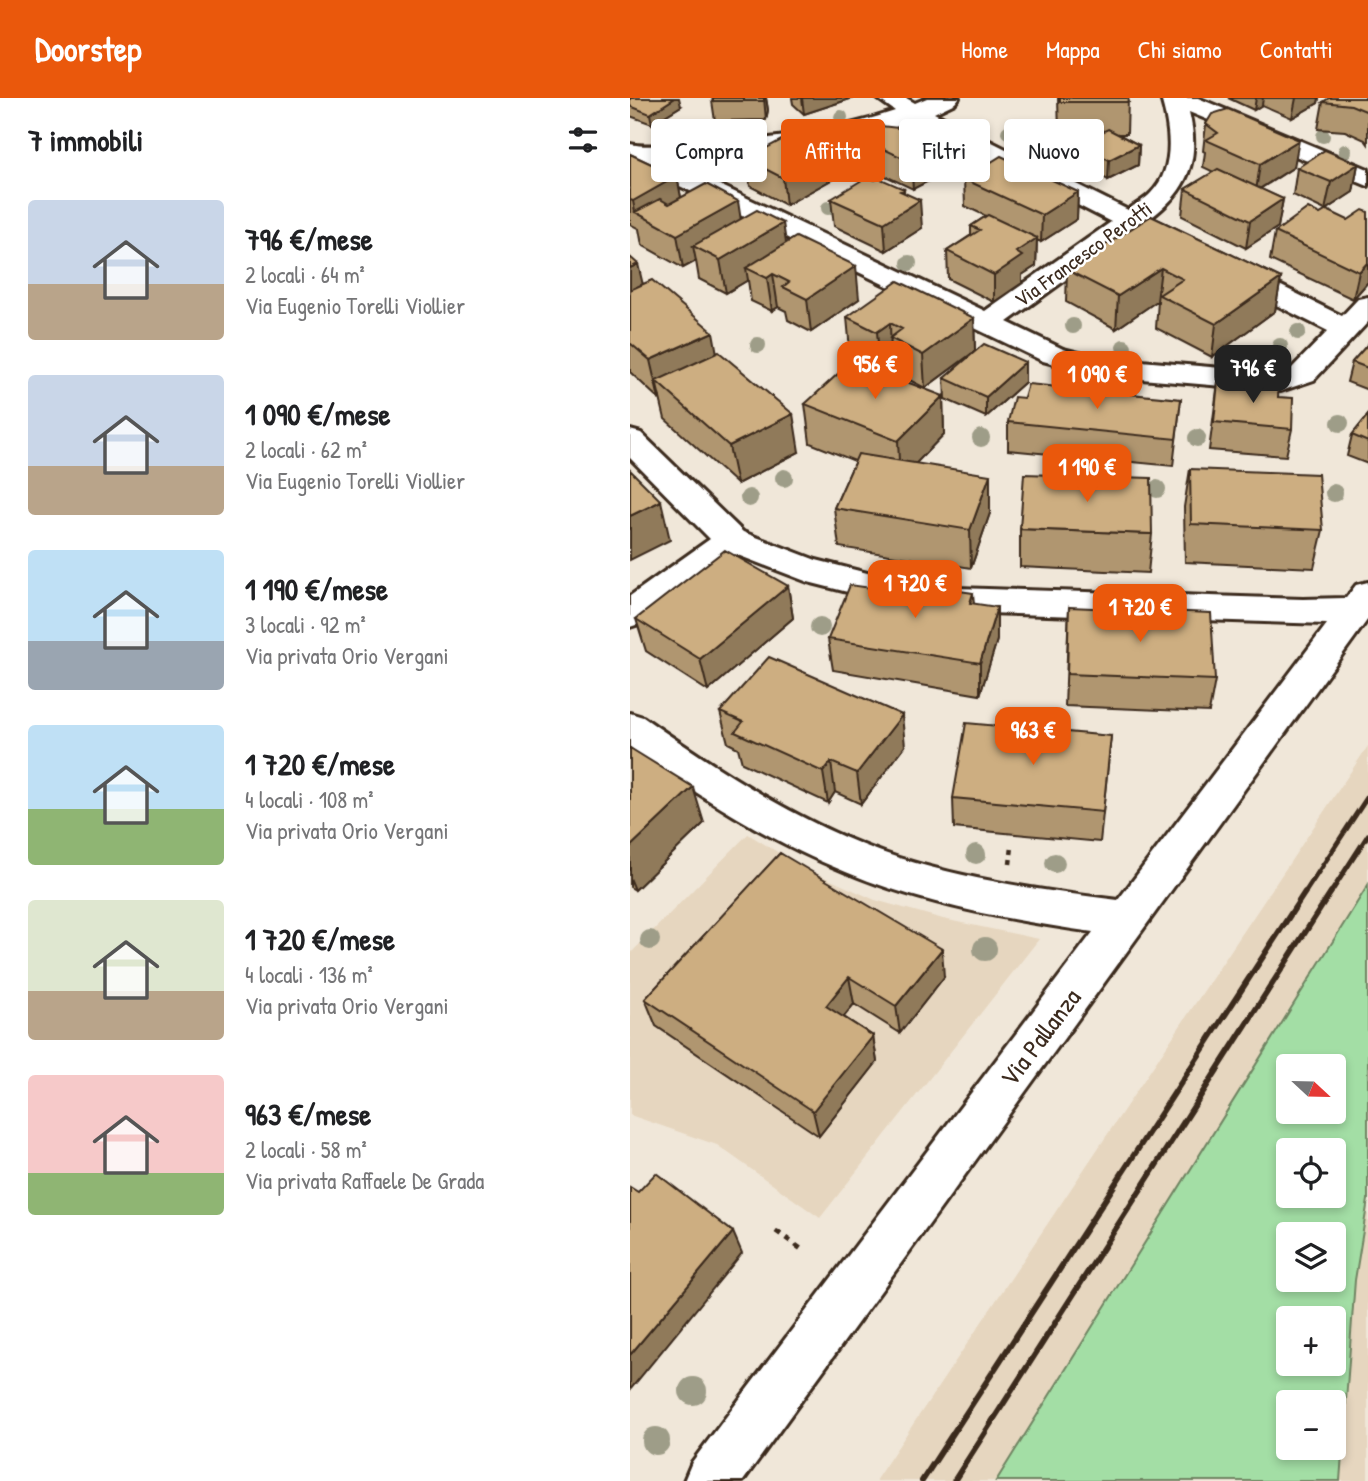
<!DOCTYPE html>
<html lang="it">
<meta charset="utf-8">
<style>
body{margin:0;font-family:"Patrick Hand",sans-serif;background:#f2f2f2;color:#202124;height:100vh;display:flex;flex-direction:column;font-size:26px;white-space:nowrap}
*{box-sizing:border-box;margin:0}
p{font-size:23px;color:#757577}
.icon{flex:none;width:38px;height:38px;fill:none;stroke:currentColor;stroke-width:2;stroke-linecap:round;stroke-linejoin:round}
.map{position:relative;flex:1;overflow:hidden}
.details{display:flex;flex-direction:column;background:#fff;width:630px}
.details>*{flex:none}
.top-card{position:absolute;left:21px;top:21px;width:611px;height:63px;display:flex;gap:14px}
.needle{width:46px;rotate:112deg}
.buttons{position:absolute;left:646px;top:956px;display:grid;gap:14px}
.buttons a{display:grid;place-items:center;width:70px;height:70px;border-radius:7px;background:#fff;box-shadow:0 4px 10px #0003;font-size:35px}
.price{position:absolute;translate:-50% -60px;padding:0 16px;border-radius:14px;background:#ea580c;color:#fff;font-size:23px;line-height:46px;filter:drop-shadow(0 2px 4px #0008)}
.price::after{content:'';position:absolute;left:50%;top:42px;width:21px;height:16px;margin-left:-10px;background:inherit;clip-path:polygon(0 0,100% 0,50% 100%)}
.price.current{background:#222;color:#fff}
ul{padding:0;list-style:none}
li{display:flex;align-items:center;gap:21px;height:175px;padding:0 28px}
li span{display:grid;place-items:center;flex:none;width:196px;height:140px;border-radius:7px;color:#555}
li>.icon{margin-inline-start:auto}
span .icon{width:84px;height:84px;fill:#fffc;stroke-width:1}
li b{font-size:30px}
h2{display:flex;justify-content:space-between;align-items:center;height:84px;padding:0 28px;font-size:30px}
.tag{padding:0 24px;border-radius:7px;background:#fff;box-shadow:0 4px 10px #0003;font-size:24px;line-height:63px}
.tag.current{background:#ea580c;color:#fff}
header{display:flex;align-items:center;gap:42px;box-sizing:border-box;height:98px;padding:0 35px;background:#ea580c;color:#fff}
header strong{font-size:33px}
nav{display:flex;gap:38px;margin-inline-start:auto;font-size:24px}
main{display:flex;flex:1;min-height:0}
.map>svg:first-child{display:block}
.built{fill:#e6d6bf}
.green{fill:#a3dea5;stroke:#6f8462;stroke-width:2;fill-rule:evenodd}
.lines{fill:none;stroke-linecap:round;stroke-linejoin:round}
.minor-casing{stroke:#3b2a1e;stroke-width:6}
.path-far1{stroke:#3b2a1e;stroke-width:4.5;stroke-dasharray:5 5;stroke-linecap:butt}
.path{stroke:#3b2a1e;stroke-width:5;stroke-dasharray:6 6;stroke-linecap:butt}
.minor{fill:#fff;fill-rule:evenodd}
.rail-far1{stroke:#3b2a1e;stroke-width:5}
.rail{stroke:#3b2a1e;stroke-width:6}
.tree{fill:#9e9d88}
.wall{fill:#b0966f;stroke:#3b2a1e;stroke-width:2}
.shaded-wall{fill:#907a5a;stroke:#3b2a1e;stroke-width:2}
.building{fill:#cdae81;stroke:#3b2a1e;stroke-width:2}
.labels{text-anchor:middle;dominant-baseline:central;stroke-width:5;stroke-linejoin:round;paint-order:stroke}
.far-street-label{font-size:21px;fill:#3b2a1e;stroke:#fff}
.street-label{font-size:26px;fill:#3b2a1e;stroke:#fff}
</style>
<header>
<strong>Doorstep</strong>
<nav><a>Home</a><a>Mappa</a><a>Chi siamo</a><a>Contatti</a></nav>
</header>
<main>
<section class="details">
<h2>7 immobili<svg class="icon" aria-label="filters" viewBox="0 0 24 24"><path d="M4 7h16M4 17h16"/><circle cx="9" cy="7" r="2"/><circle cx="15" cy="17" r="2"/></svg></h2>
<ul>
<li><span style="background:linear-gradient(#c9d6e8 60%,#b9a48a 0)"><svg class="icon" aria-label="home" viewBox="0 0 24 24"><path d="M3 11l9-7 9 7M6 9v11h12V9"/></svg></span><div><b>796 €/mese</b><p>2 locali · 64 m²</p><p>Via Eugenio Torelli Viollier</p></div></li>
<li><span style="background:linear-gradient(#c9d6e8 65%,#b9a48a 0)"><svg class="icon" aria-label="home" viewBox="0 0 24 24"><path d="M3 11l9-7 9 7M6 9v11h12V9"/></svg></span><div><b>1 090 €/mese</b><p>2 locali · 62 m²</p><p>Via Eugenio Torelli Viollier</p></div></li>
<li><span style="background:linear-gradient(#bfe0f5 65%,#9aa5b1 0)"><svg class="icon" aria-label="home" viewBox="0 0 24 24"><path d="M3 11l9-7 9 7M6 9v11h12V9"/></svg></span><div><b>1 190 €/mese</b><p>3 locali · 92 m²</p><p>Via privata Orio Vergani</p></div></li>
<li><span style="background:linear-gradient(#bfe0f5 60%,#8fb573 0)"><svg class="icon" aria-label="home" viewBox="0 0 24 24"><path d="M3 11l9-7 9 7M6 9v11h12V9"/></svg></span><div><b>1 720 €/mese</b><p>4 locali · 108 m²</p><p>Via privata Orio Vergani</p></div></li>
<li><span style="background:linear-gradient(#dfe7d0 65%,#b9a48a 0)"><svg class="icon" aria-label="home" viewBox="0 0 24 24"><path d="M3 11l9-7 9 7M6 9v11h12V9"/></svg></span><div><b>1 720 €/mese</b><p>4 locali · 136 m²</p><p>Via privata Orio Vergani</p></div></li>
<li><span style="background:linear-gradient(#f6c9c9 70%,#8fb573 0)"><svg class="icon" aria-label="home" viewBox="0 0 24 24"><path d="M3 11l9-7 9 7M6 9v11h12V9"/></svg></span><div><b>963 €/mese</b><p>2 locali · 58 m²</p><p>Via privata Raffaele De Grada</p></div></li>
</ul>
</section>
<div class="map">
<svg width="738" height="1383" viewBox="0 0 738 1383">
<rect width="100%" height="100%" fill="#f0e7d9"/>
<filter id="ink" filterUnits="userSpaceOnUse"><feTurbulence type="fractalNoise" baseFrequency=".0143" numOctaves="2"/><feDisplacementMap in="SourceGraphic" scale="14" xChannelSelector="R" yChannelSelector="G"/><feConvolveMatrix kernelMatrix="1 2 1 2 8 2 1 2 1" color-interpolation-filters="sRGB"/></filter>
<g filter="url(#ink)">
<path class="built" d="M 738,648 L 738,787 L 366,1383 L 245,1383 Z
M 118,736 L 172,769 L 245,802 L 313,821 L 409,841 L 190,1120 L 87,1047 L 0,1017 L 0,856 Z
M 738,1102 L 738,1383 L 710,1383 L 725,1182 Z"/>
<path class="green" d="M 738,787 L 738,1102 L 725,1182 L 710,1383 L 366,1383 ZM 658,968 L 704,968 L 704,1013 L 658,1013 ZM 658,1052 L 704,1052 L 704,1097 L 658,1097 ZM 658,1136 L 704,1136 L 704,1181 L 658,1181 ZM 658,1220 L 704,1220 L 704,1265 L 658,1265 ZM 658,1304 L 704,1304 L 704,1349 L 658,1349 Z"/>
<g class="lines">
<g class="minor-casing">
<path id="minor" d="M 247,0 L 276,0 L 285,5 L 297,0 L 329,0 L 325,5 L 304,15 L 498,112 C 505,106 515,102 521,95 C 546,70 540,30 531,0 L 568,0 L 738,71 L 738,88 L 559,14 C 571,62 558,93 518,122 L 712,218 L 728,201 L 738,199 L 738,224 L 684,282 L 651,293 L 465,277 L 413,263 L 0,64 L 0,46 C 18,50 40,46 59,46 C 129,43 198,36 265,13 ZM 283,23 L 481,124 L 355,213 L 35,61 C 120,61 203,51 283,23 ZM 502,134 L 698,233 L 662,270 L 649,275 L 465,259 L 433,251 L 377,224 Z
M 0,332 L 11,335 L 113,434 L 186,462 L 253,479 L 327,490 L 673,501 L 716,500 L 726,487 L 738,484 L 738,521 L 113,1383 L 54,1383 L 62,1364 L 463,834 C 379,822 295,807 216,774 C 139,743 67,697 0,649 L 0,615 L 13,619 C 92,674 176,730 269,760 C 340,782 414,793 488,802 L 697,526 L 327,514 L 253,503 L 178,484 L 105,456 L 12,525 L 0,529 L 0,498 L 80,441 L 0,360 Z"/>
</g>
<path class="path-far1" d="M 380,766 L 382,749"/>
<path class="path" d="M 146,1133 L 174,1153"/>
<use href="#minor" class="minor"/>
<path class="rail-far1" d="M 674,796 L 738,698
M 700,796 L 738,737"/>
<path class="rail" d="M 292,1383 L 675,794
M 324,1383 L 701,794"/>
</g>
<g class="tree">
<circle cx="211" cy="19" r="7"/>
<circle cx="60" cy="31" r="7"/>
<circle cx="378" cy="34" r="7"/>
<circle cx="693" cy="38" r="7"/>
<circle cx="240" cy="50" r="7"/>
<circle cx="715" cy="53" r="7"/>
<circle cx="114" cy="72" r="7"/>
<circle cx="198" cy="110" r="7"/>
<circle cx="279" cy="165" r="8"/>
<circle cx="443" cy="228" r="8"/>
<circle cx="668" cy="234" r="8"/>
<circle cx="128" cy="247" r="8"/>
<circle cx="650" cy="248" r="8"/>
<circle cx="494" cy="249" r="8"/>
<circle cx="624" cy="264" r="8"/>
<circle cx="710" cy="325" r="9"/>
<circle cx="351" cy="340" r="9"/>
<circle cx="567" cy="340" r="9"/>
<circle cx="154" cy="380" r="9"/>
<circle cx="527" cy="391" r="9"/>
<circle cx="704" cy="395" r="9"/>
<circle cx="119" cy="400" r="9"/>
<circle cx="190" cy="529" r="10"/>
<circle cx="346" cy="756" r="10"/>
<circle cx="425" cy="765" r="10"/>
<circle cx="20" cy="842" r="10"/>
<circle cx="355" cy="851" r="12"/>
<circle cx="63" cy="1293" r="14"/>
<circle cx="26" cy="1343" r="14"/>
</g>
<path class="wall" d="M 0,0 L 51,8 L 22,26 L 0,18 Z
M 136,0 L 138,12 L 136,22 L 85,23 L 82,3 Z
M 162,0 L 223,0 L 174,16 L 163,6 Z
M 428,0 L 498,0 L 497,36 L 488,36 L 509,47 L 508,67 L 478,82 L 447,66 L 448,46 L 469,36 L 429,35 Z
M 598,0 L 689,0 L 688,5 L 662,20 L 632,7 L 624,12 Z
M 738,0 L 738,46 L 735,42 L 715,33 L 688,31 L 693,4 Z
M 576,26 L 664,69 L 630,91 L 653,101 L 648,129 L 616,150 L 552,118 L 555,91 L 584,74 L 573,69 L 575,54 L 573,53 Z
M 240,40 L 324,66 L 319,69 L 320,72 L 283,91 L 245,73 L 245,68 L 242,67 Z
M 209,49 L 212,76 L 156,107 L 120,88 L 116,61 Z
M 0,56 L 47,78 L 51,100 L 111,121 L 156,145 L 229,201 L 181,234 L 158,222 L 156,213 L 148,209 L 142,213 L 121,203 L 118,182 L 96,195 L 69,181 L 66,163 L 53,170 L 12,147 L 9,131 L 0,126 Z
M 728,66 L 723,94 L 695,112 L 663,97 L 667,70 Z
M 334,81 L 448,94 L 447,121 L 411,144 L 407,142 L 406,168 L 392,177 L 392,185 L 364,204 L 318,181 L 317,153 L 341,137 L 341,128 L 356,118 L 335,108 Z
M 274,95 L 292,130 L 256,153 L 204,128 L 201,101 Z
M 690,116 L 718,122 L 738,184 L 723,201 L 640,162 L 645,134 Z
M 521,118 L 651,180 L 645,213 L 582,259 L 526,230 L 528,203 L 527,203 L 486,231 L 436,204 L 437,172 Z
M 0,159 L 13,186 L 87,255 L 169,354 L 107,386 L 35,321 L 30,300 L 29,301 L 0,274 Z
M 217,219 L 344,220 L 345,253 L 295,290 L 262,273 L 261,258 L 250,267 L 220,252 Z
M 738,246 L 738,292 L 717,284 L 722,264 Z
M 395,264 L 395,284 L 356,319 L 315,301 L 314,280 Z
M 588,284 L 648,299 L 662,331 L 656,358 L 579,352 Z
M 313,298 L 314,336 L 286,365 L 360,415 L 341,470 L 209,449 L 204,410 L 225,363 L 180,345 L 175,306 Z
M 394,300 L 551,301 L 543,368 L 378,352 L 378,324 Z
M 738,317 L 738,366 L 717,358 L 722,337 Z
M 560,371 L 693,432 L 684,470 L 555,464 L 554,409 Z
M 390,431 L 522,436 L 518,475 L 390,469 Z
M 158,488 L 163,520 L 78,593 L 16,553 L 6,521 Z
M 248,491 L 343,495 L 344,506 L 367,542 L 350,597 L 203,572 L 198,541 Z
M 439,509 L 585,582 L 579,614 L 435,608 Z
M 90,614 L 275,648 L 231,706 L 205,694 L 198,705 L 112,665 L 108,650 L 98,645 Z
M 481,638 L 470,744 L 324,730 L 323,700 Z
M 0,650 L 74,725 L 5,792 L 0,789 Z
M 150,755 L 314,879 L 270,935 L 224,906 L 214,919 L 243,938 L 247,964 L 189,1038 L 26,928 L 15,901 Z"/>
<path class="shaded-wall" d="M 45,0 L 49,0 L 51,8 L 22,26 L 20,16 Z
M 134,0 L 136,0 L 138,12 L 136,22 Z
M 172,0 L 223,0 L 174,16 Z
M 626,0 L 633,0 L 632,7 L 624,12 Z
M 666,0 L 689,0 L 688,5 L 662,20 Z
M 324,39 L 324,66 L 319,69 L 320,72 L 283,91 L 281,64 Z
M 669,42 L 664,69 L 626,93 L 630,66 Z
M 509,47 L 508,67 L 478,82 L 479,62 Z
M 209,49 L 212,76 L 156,107 L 153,80 Z
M 728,66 L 723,94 L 695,112 L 701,84 Z
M 47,78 L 52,105 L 5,114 L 3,103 Z
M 274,91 L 275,112 L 290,102 L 292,130 L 256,153 L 254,125 L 270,93 Z
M 448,94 L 447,121 L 411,144 L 412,117 Z
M 653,101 L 648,129 L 616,150 L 620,123 Z
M 108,103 L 113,136 L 63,148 L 66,163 L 53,170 L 47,137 Z
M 153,125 L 158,158 L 116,170 L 118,182 L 96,195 L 90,162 Z
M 407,140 L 406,168 L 392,177 L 392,185 L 364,204 L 364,177 L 386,154 Z
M 738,164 L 738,184 L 723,201 L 729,174 Z
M 8,166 L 17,204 L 0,212 L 0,170 Z
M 226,168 L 229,201 L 181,234 L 177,201 Z
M 531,170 L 527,203 L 486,231 L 488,198 Z
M 143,176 L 148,209 L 142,213 L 137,180 Z
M 651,180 L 645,213 L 582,259 L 586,226 Z
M 344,220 L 345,253 L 295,290 L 293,257 Z
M 260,225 L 261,258 L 250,267 L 247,234 Z
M 83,234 L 90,272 L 26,283 L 30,300 L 29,301 L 20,262 Z
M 395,264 L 395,284 L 356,319 L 356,299 Z
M 313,298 L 314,336 L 270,382 L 268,343 Z
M 163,316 L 169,354 L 107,386 L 99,348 Z
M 360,377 L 360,415 L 341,470 L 340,432 Z
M 31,403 L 40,442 L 0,462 L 0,418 Z
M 158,488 L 163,520 L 78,593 L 70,561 Z
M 367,509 L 367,542 L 350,597 L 350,565 Z
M 272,617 L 275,648 L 231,706 L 227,675 Z
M 201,664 L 205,694 L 198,705 L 193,674 Z
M 63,689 L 74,725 L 5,792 L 0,780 L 0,749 Z
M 312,851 L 314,879 L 270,935 L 266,908 Z
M 219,879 L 224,906 L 201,934 L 196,908 Z
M 243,938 L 247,964 L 189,1038 L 183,1013 Z
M 103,1134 L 112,1155 L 0,1292 L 0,1257 Z"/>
<path class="building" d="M 0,0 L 45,0 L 20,16 L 0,8 Z
M 83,0 L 134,0 L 134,3 L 82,3 Z
M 430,0 L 498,0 L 499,4 L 430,4 Z
M 699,0 L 738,0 L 738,14 L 721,7 L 693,4 Z
M 598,11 L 669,42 L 630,66 L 576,42 L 588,35 L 576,26 L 582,16 Z
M 251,28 L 294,33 L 300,28 L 313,28 L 323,33 L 324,39 L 316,43 L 319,45 L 281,64 L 243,46 L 248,43 L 240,40 L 241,32 Z
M 172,31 L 209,49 L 153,80 L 116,61 Z
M 478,31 L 509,47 L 479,62 L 448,46 Z
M 695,52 L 728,66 L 701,84 L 667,70 Z
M 0,56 L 47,78 L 3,103 L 0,102 Z
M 371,58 L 448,94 L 412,117 L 334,81 Z
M 588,71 L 653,101 L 620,123 L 555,91 Z
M 237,79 L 245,82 L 249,80 L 274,91 L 270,93 L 290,102 L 254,125 L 201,101 Z
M 76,86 L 108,103 L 47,137 L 5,114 L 30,101 L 39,106 Z
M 678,110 L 690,116 L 697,112 L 718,122 L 733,112 L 738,114 L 738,164 L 729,174 L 645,134 Z
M 127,112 L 153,125 L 90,162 L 63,148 Z
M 358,117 L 407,140 L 386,154 L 392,158 L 364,177 L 317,153 L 350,132 L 341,128 Z
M 521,118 L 651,180 L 586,226 L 529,197 L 553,181 L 531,170 L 488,198 L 437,172 Z
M 166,139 L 226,168 L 177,201 L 153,189 L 159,184 L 143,176 L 137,180 L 116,170 Z
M 0,159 L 8,166 L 0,170 Z
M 22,182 L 83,234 L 20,262 L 0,245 L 0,192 Z
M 268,183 L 344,220 L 293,257 L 260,240 L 272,231 L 260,225 L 247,234 L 217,219 Z
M 354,246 L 395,264 L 356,299 L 314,280 Z
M 738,246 L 738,270 L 722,264 Z
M 89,254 L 163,316 L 99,348 L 26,283 Z
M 222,263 L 313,298 L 268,343 L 175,306 Z
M 588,284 L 649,286 L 648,299 L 663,300 L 662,331 L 584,324 Z
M 398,286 L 551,301 L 546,341 L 378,324 L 384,299 L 394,300 Z
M 738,317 L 738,344 L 722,337 Z
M 228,356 L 360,377 L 340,432 L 204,410 Z
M 560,371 L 688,376 L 693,432 L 561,426 Z
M 0,372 L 31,403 L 0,418 Z
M 394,376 L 521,380 L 522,436 L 390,431 Z
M 95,452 L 158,488 L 70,561 L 6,521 Z
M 252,481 L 343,495 L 340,505 L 367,509 L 350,565 L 198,541 L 220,487 L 248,491 Z
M 439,509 L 581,515 L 585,582 L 437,576 Z
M 139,559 L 272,617 L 227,675 L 201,664 L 193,674 L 105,634 L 113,624 L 90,614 Z
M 336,625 L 481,638 L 473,714 L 323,700 Z
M 0,650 L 63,689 L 0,749 Z
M 150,755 L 312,851 L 266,908 L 219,879 L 196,908 L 243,938 L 183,1013 L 15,901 Z
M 26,1075 L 103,1134 L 0,1257 L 0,1089 L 8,1094 Z"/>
</g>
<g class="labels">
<g class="far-street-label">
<text transform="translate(453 156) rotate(-36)">Via Francesco Perotti</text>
</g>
<g class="street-label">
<text transform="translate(410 939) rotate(-53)">Via Pallanza</text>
</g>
</g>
</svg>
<div class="buttons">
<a><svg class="needle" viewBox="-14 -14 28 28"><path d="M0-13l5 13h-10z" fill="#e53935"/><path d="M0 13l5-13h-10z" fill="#757577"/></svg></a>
<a><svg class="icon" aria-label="locate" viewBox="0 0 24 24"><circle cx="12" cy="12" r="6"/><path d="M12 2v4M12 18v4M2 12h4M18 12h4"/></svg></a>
<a><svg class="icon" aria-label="layers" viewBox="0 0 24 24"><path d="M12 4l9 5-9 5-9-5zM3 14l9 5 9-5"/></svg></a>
<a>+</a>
<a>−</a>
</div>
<b class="price" style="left:245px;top:303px">956 €</b>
<b class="price current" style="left:623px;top:307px">796 €</b>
<b class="price" style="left:467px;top:313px">1 090 €</b>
<b class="price" style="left:457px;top:406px">1 190 €</b>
<b class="price" style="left:285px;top:522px">1 720 €</b>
<b class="price" style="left:510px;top:546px">1 720 €</b>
<b class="price" style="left:403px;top:669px">963 €</b>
<div class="top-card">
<a class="tag">Compra</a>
<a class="tag current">Affitta</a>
<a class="tag">Filtri</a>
<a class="tag">Nuovo</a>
</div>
</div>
</main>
